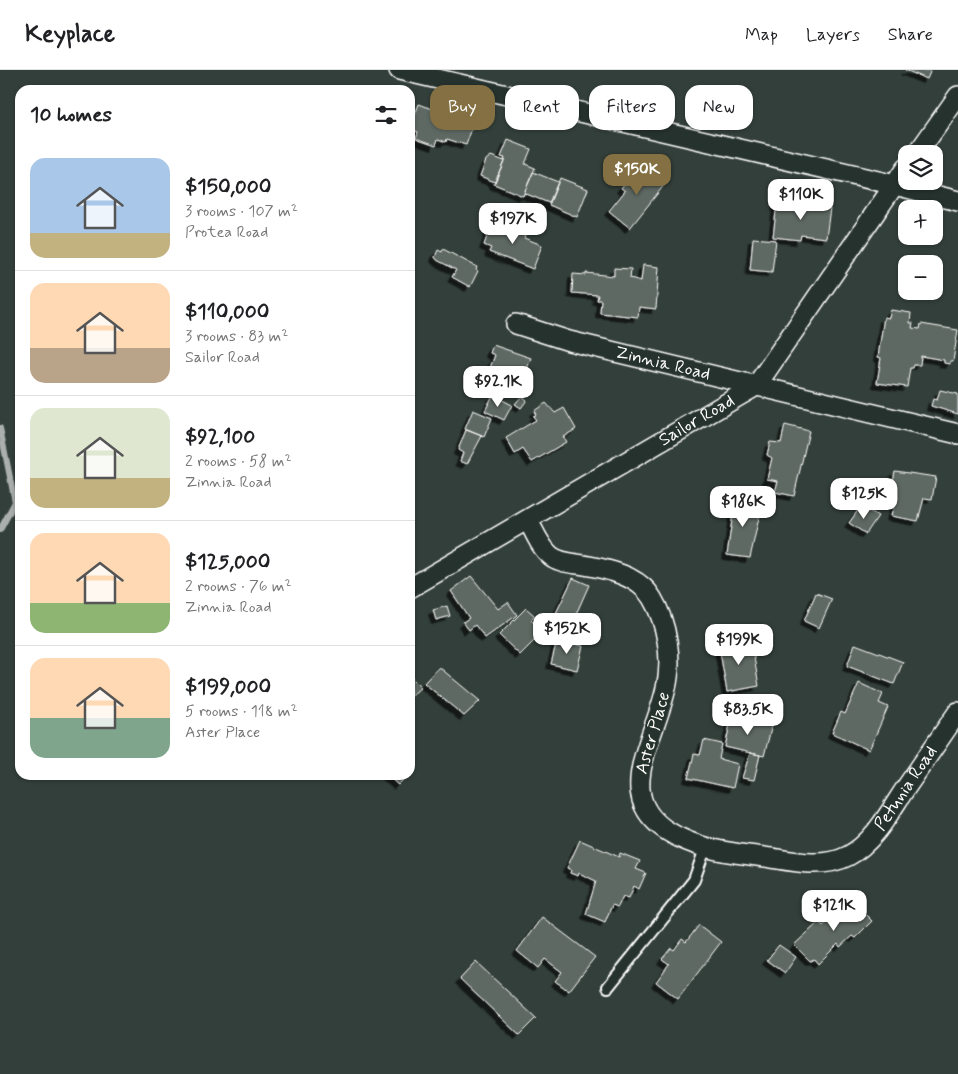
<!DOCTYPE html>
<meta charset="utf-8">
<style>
body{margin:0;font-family:Mynerve,sans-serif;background:#f2f2f2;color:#202124;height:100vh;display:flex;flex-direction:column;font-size:19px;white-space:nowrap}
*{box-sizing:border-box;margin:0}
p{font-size:16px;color:#757577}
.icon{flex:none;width:28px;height:28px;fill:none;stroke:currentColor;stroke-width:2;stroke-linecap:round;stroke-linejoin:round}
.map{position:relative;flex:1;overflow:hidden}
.sheet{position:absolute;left:15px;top:15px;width:400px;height:695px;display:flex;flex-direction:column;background:#fff;border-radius:15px;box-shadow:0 1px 4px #0004}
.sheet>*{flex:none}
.top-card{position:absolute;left:430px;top:15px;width:452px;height:45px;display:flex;gap:10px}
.controls{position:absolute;left:898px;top:75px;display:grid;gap:10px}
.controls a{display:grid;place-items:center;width:45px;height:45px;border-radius:10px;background:#fff;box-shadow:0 1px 4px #0004;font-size:25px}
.price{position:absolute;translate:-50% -42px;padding:0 11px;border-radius:10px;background:#fff;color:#222;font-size:16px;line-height:32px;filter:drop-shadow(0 1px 2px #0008)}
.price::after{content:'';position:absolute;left:50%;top:30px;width:15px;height:11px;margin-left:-8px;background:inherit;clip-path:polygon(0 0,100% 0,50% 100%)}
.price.current{background:#847042;color:#fff}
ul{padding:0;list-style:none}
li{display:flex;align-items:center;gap:15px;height:125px;padding:0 15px}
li+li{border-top:1px solid #e0e0e0}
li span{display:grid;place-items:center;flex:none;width:140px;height:100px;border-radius:15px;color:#555}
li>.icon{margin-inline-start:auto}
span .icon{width:60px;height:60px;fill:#fffc;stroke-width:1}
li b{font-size:21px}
h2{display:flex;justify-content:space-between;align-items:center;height:60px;padding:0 15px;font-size:21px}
.tag{padding:0 18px;border-radius:15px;background:#fff;box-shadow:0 1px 4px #0004;font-size:18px;line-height:45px}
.tag.current{background:#847042;color:#fff}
header{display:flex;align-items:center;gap:30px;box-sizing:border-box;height:70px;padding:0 25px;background:#fff;border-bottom:1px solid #e0e0e0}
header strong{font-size:24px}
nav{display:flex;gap:28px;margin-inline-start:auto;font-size:18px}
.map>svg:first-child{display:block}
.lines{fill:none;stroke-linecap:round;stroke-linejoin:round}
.stream{stroke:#abb0ae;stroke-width:6}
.building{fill:#5f6964;stroke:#fff;filter:url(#shadow)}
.lane-casing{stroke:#fff;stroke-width:14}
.street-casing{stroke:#fff;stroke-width:22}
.lane{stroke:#26332d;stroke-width:10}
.street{stroke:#26332d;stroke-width:19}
.labels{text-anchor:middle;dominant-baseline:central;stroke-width:4;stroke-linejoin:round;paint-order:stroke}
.street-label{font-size:18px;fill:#fff;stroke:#26332d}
</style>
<header>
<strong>Keyplace</strong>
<nav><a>Map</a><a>Layers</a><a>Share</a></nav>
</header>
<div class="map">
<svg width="958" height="1004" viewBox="0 0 958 1004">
<defs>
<filter id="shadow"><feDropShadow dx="-4.5" dy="4.5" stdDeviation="0" flood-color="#0009"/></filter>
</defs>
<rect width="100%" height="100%" fill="#333f3a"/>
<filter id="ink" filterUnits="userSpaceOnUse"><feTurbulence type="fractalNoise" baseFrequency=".02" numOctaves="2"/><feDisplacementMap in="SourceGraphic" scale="10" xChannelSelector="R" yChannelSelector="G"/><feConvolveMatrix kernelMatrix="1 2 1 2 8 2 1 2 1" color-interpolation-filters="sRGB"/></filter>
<g filter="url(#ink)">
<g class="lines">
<path class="stream" d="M 0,358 L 15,432 L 0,460"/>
</g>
<path class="building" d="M 905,0 L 931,0 L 927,9 Z
M 419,34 L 454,47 L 456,43 L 475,50 L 466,75 L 447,69 L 446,72 L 438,69 L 436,75 L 416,68 L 418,62 L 410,58 Z
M 508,70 L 531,79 L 525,94 L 535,98 L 523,126 L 494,114 L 505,88 L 501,87 Z
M 491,86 L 504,91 L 495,112 L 480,106 L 486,90 Z
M 640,94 L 665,114 L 630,158 L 609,141 L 625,121 L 621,118 Z
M 533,102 L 558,112 L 549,133 L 524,123 Z
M 560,108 L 588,119 L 577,147 L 549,135 Z
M 777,133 L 830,138 L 826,168 L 801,165 L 800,170 L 773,167 Z
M 501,152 L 527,161 L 524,168 L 542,175 L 533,199 L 489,182 L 491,178 L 484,175 L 489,161 L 496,164 Z
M 753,168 L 776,170 L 772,202 L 750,200 Z
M 443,179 L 477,197 L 476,200 L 478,201 L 470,217 L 452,207 L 456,200 L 437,190 L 435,187 L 438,180 L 442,182 Z
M 643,195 L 659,197 L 656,239 L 639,237 L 638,247 L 600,243 L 601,230 L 597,230 L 598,225 L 572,223 L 573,204 L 586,205 L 586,203 L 614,206 L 614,198 L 631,199 L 630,208 L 641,211 Z
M 891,240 L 911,243 L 910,253 L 913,253 L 912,258 L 920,259 L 921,254 L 958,260 L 953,291 L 950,291 L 950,294 L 944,293 L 944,290 L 921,286 L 920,295 L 914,295 L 913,298 L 910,298 L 907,317 L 877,313 L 881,288 L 878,287 L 884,247 L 889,248 Z
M 493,275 L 531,288 L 523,309 L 490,298 L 495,285 L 490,283 Z
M 940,320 L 958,324 L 958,344 L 931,336 L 933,329 L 937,330 Z
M 493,325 L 512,335 L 504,350 L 485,341 Z
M 522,326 L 527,330 L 521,338 L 515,334 Z
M 546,333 L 555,343 L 564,338 L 576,359 L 563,367 L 566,372 L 532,392 L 523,379 L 515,384 L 506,368 L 536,350 L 533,346 L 536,345 L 534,341 Z
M 473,340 L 492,348 L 484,367 L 465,359 Z
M 785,355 L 809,361 L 794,426 L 775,422 L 778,411 L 767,409 L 772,388 L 767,385 L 770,372 L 781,373 Z
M 466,360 L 482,366 L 467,394 L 460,391 L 463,383 L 458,380 Z
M 895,401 L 936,407 L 932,429 L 924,428 L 918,451 L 891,446 L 894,434 L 889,433 Z
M 731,429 L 762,434 L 750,488 L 727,485 L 733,443 L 729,442 Z
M 861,436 L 878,446 L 866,464 L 849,453 Z
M 471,506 L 498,539 L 508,532 L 517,545 L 485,568 L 475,555 L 469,560 L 463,552 L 469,548 L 451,521 Z
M 573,508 L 589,515 L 573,551 L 556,543 Z
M 816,523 L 832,529 L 819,558 L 804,551 Z
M 447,536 L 450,546 L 436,550 L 433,540 Z
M 526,538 L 535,546 L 531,550 L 543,562 L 520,585 L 499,565 Z
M 557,570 L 583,576 L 577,600 L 551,594 Z
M 751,570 L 759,616 L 727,622 L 719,576 Z
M 855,574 L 903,592 L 894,614 L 847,596 Z
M 439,597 L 480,631 L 464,646 L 424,613 Z
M 410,606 L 421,617 L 410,627 Z
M 859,613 L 883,624 L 879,633 L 888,637 L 869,680 L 832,663 L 841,642 L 845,644 Z
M 732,645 L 772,655 L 764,686 L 725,677 Z
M 704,670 L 722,674 L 719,689 L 738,694 L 733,718 L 688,708 L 694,684 L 700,685 Z
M 750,683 L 760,685 L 754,710 L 742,708 Z
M 387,705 L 408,705 L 398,715 Z
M 580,770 L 619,787 L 620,783 L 640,791 L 636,799 L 646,803 L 639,819 L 634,816 L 629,828 L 623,826 L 618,837 L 612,835 L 605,852 L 586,844 L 596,811 L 579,803 L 578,806 L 570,803 L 571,800 L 567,798 Z
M 848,827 L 872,851 L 855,868 L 852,866 L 840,877 L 838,874 L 818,894 L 814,889 L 810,891 L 794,875 L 819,852 L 823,856 L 840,839 L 837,837 Z
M 542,847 L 595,887 L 569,921 L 555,911 L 562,902 L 545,889 L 538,898 L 517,881 Z
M 699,855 L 721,872 L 678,929 L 656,912 L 669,894 L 662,889 L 671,878 L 674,880 L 682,869 L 686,872 Z
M 779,875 L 796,887 L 785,903 L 767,890 Z
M 476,892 L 536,948 L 519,965 L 460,909 Z"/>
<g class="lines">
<g class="lane-casing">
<path id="lane" d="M 608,917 L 694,810 L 706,776"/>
</g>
<g class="street-casing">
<g id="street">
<path d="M 399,0 L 895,115 L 958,131"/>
<path d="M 917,84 L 958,26"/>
<path id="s1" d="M 516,254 L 569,271 L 958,364"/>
<path id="s2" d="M 528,450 C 534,461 540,477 551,486 C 560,493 573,493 584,495 C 608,499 639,506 652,528 C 667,553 673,590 666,618 C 653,677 604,737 687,771 C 713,782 744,784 771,788 C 795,792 825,798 848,786 C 874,772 889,743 905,719 C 923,693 940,668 958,642"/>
<path id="s3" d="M 410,518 L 756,316 L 906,98"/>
</g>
</g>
<use href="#lane" class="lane"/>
<use href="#street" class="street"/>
</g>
</g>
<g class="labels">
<g class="street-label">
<text stroke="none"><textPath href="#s1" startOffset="152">Zinnia Road</textPath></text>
<text stroke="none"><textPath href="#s3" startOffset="332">Sailor Road</textPath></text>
<text transform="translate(653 663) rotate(-74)">Aster Place</text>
<text stroke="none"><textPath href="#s2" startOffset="682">Petunia Road</textPath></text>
</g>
</g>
</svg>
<div class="controls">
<a><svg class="icon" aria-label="layers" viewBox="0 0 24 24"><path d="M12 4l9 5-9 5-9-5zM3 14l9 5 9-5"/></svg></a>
<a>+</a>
<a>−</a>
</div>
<b class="price current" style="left:637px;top:126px">$150K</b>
<b class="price" style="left:801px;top:151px">$110K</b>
<b class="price" style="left:513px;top:175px">$197K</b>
<b class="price" style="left:498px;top:338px">$92.1K</b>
<b class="price" style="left:864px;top:450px">$125K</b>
<b class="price" style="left:743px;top:458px">$186K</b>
<b class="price" style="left:567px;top:585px">$152K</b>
<b class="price" style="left:739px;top:596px">$199K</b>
<b class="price" style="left:748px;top:666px">$83.5K</b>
<b class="price" style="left:834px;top:862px">$121K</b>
<div class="top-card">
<a class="tag current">Buy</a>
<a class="tag">Rent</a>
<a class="tag">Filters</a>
<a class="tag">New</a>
</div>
<section class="sheet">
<h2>10 homes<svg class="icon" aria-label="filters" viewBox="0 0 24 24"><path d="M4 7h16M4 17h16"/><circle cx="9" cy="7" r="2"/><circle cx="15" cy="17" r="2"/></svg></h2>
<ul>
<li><span style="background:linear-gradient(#a9c7e8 75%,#c2b280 0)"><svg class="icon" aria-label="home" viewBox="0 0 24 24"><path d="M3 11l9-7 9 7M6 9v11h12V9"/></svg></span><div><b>$150,000</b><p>3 rooms · 107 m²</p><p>Protea Road</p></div></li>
<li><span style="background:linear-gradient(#ffd9b3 65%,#b9a48a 0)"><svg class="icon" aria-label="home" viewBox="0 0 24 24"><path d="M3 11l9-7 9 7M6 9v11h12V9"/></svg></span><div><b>$110,000</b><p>3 rooms · 83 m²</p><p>Sailor Road</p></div></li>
<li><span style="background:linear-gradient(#dfe7d0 70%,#c2b280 0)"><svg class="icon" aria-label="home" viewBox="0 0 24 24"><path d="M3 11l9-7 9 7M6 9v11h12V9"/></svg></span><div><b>$92,100</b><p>2 rooms · 58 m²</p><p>Zinnia Road</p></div></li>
<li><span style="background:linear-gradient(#ffd9b3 70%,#8fb573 0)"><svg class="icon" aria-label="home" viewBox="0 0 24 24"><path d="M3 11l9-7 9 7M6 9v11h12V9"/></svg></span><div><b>$125,000</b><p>2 rooms · 76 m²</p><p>Zinnia Road</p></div></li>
<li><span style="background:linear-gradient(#ffd9b3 60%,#7fa58c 0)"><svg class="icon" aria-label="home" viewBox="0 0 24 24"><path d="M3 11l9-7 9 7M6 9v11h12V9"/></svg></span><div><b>$199,000</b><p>5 rooms · 118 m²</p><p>Aster Place</p></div></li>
</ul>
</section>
</div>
